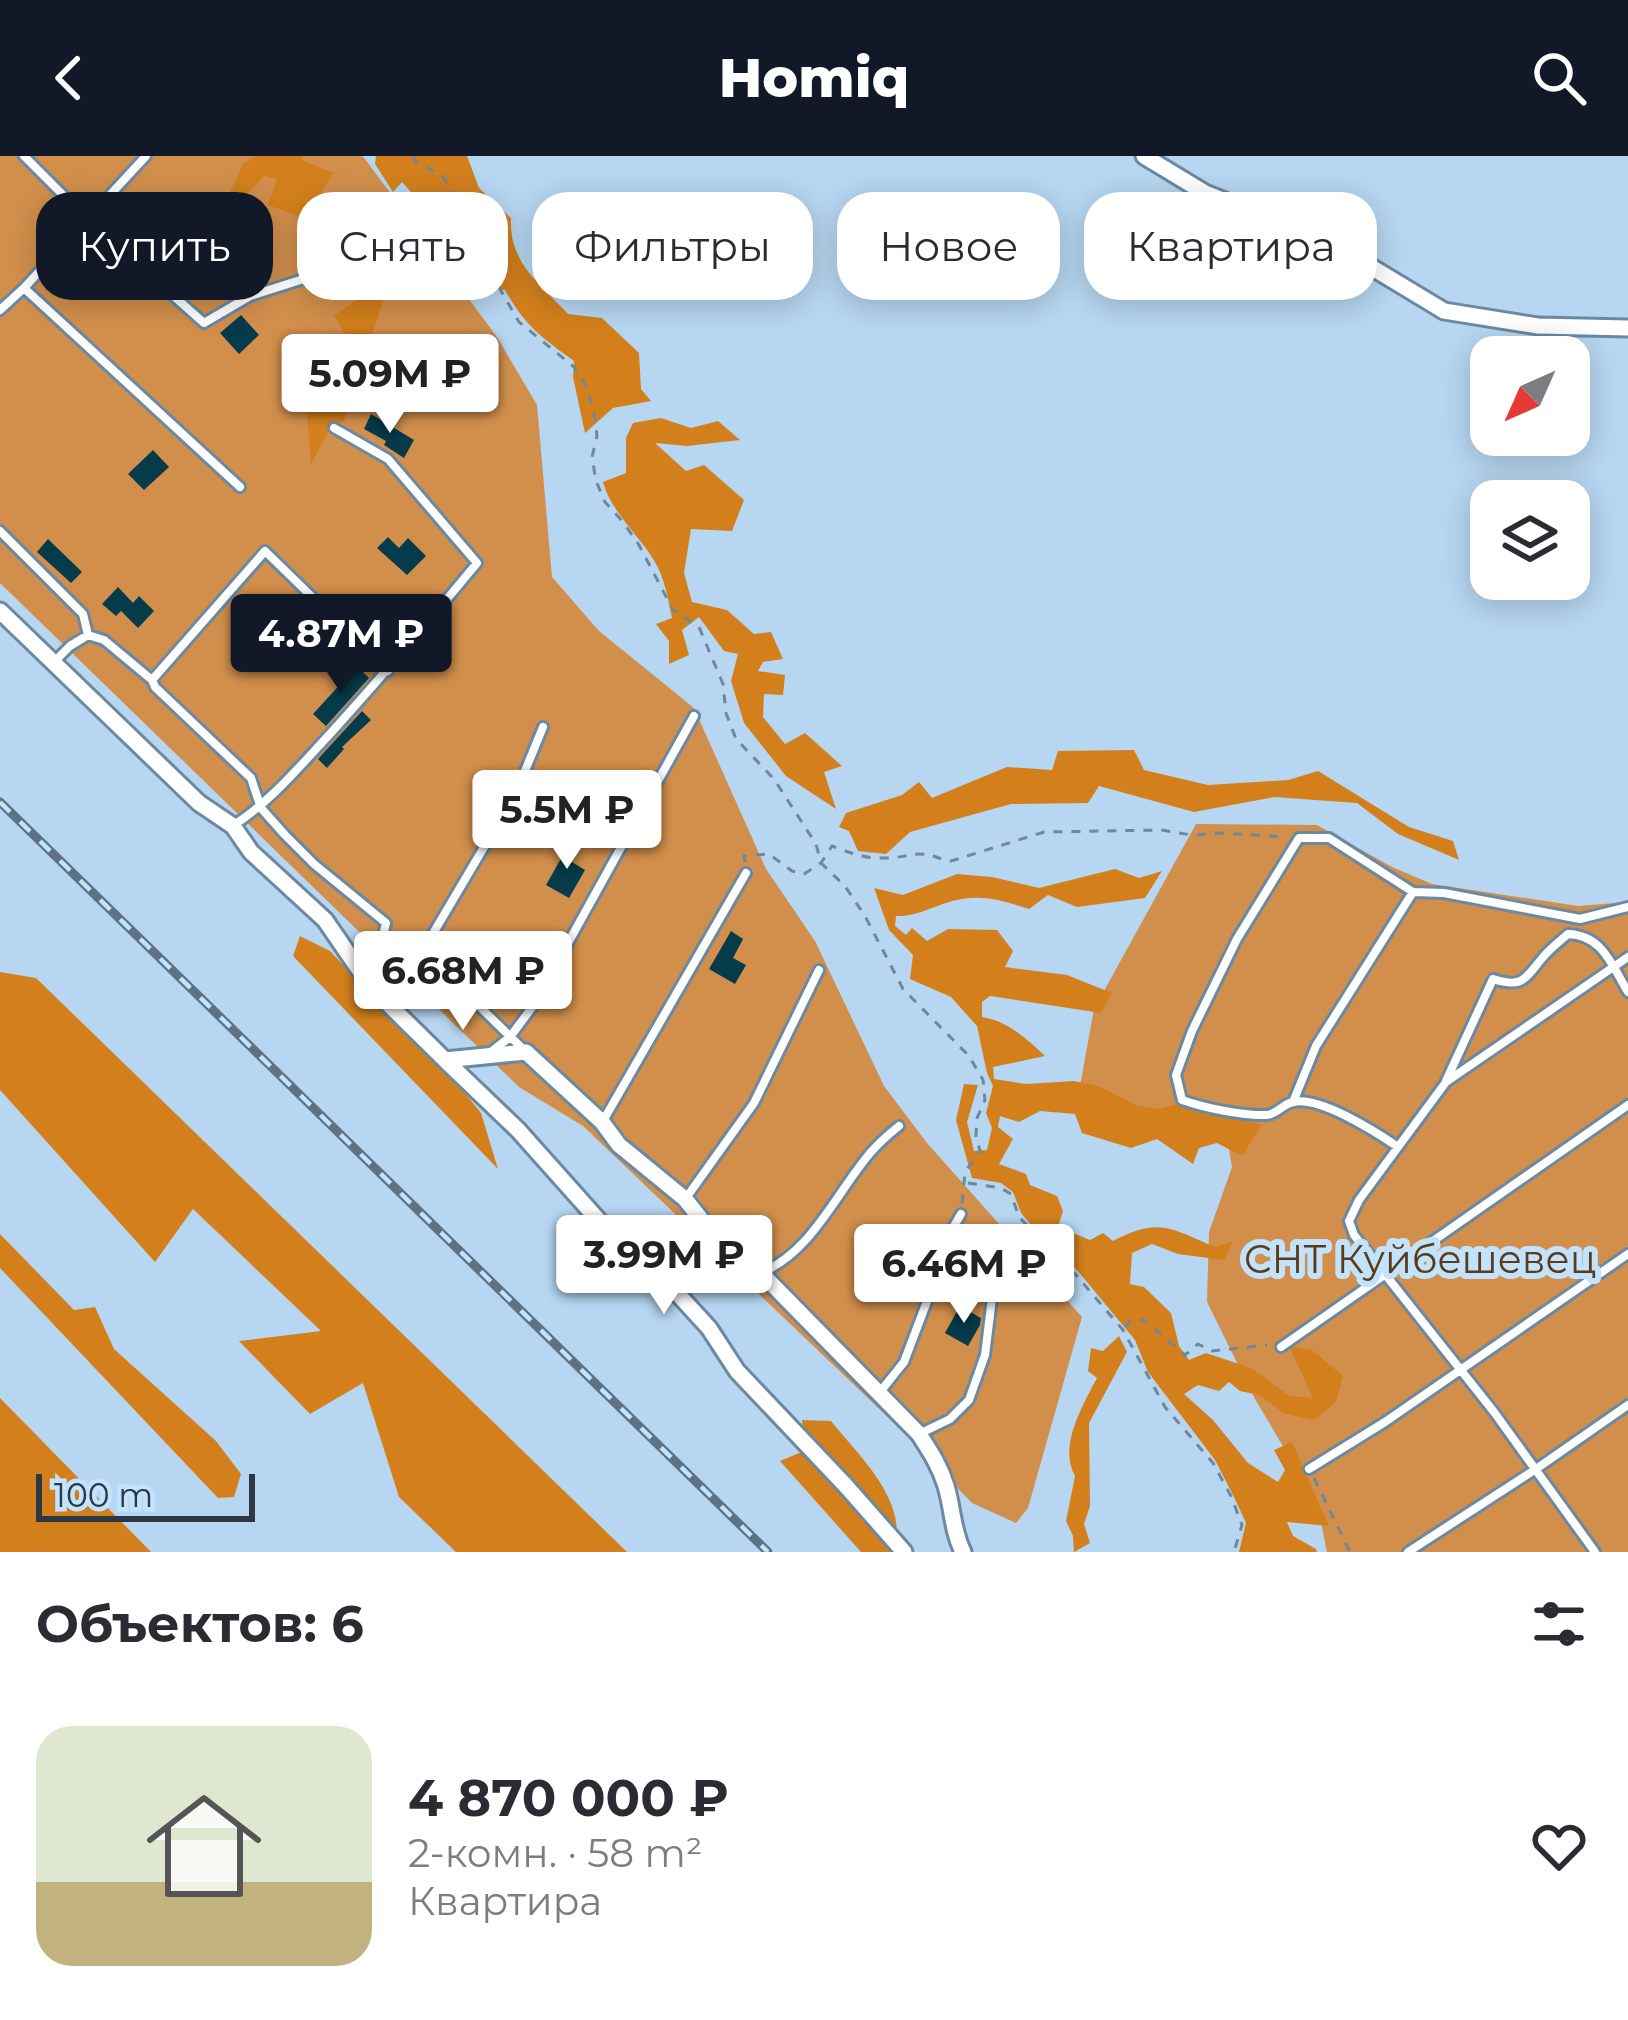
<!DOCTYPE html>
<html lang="ru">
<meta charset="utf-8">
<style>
body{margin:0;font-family:Montserrat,sans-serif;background:#f2f2f3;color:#2b2b33;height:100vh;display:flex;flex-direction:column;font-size:45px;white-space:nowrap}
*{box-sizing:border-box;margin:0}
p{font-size:39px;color:#7c7c81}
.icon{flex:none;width:66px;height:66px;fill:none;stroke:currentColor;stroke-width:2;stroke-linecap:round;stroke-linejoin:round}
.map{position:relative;height:1396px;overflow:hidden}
.side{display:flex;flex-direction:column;background:#fff;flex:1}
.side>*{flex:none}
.guide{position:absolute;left:36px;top:36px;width:1557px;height:108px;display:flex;gap:24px}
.needle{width:78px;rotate:225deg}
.fabs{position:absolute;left:1470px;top:180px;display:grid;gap:24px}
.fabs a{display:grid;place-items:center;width:120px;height:120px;border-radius:24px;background:#fff;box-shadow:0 6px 30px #0003;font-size:60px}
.scale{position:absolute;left:36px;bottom:30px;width:219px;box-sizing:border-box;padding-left:12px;border:6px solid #2b3742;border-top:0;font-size:33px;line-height:42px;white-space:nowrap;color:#2b3742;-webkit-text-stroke:9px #c2e3fe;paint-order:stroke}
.price{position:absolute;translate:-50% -102px;padding:0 27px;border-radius:12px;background:#fff;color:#222;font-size:39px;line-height:78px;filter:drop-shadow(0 3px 6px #0008)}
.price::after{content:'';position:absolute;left:50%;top:72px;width:36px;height:27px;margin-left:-18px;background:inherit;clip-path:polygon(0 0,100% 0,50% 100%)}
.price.on{background:#111827;color:#fff}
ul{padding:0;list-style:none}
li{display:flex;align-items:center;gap:36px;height:300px;padding:0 36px}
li+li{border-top:3px solid #e1e1e2}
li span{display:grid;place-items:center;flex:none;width:336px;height:240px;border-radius:36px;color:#555}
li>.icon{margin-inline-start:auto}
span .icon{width:144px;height:144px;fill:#fffc;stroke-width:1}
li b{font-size:51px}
h2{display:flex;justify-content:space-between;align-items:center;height:144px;padding:0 36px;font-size:51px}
.tag{padding:0 42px;border-radius:36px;background:#fff;box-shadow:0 6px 30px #0003;font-size:42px;line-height:108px}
.tag.on{background:#111827;color:#fff}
header{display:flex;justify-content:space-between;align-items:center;height:156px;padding:0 36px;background:#111827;color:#fff;font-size:54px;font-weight:800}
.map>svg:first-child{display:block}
.green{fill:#d28f4c}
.forest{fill:#d3801c}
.building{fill:#063b4b}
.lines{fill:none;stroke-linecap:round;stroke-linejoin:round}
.service-casing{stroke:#6b89a1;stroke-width:14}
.minor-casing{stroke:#6b89a1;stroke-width:21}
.path{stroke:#71879a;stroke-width:3;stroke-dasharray:9 9;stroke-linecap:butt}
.service{stroke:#fff;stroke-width:8}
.minor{stroke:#fff;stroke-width:15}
.rail-casing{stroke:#5e7283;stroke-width:9}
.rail{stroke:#c2e3fe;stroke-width:4.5;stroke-dasharray:14;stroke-linecap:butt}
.labels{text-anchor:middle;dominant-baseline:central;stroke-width:12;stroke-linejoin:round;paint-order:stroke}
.park-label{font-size:39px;fill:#5e3b17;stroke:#c2e3fe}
</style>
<header><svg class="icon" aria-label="back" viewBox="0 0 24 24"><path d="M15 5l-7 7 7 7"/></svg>Homiq<svg class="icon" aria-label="search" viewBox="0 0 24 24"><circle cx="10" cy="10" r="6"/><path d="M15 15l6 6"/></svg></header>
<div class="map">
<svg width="1628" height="1396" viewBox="0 0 1628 1396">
<rect width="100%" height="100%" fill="#b6d6f1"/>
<path class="green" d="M 0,0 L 362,0 L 365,3 L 497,181 L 537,249 L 552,421 L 599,475 L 694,552 L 766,713 L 815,785 L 884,930 L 927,987 L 1082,1161 L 1028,1352 L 1016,1367 L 972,1347 L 894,1267 L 583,970 L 519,931 L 0,427 Z
M 1196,668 L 1317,669 L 1392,711 L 1432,728 L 1578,750 L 1628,746 L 1628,1396 L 1327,1396 L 1317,1347 L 1255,1243 L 1207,1146 L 1209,1076 L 1232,1011 L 1227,981 L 1080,930 L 1094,853 Z"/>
<path class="forest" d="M 256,0 L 303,0 L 301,4 L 334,17 L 322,34 L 314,66 L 268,49 L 277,23 L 264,20 L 248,37 L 227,43 L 243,8 Z
M 376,0 L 467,0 L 479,32 L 511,62 C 509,107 539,127 568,158 L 602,162 L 639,197 L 641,233 L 651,245 L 613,252 L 585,277 L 573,221 L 574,205 C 541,181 525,170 505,134 L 486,132 L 461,99 L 500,112 L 496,102 L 485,96 L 486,76 L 470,50 L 447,56 L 432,83 L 393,114 L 364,204 L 346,235 L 345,265 L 332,269 L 311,308 L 307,256 L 332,238 L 331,224 L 296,223 L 330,210 L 348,182 L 334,160 L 363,139 L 377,76 L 399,74 L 414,56 L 411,36 L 402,26 L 393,36 L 375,8 Z
M 661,262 L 691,272 L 718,265 L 740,284 L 687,290 L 655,287 L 686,315 L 704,309 L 744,344 L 732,375 L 691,373 L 684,417 L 692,446 L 727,454 L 754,478 L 771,476 L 783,503 L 763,506 L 758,515 L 785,519 L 783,539 L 764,538 L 763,561 L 785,588 L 805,577 L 842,610 L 824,616 L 836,653 L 786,620 L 744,567 L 731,525 L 738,498 L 724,495 L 699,461 L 682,474 L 689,499 L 669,508 L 669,485 L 656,468 L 672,462 C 668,444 665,423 655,406 C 639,379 611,356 603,326 L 626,317 L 626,282 L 633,267 Z
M 1134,594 L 1144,614 L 1208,629 L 1288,624 L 1318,615 L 1409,671 L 1453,685 L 1459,704 L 1398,678 L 1357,647 L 1274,641 L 1194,656 L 1099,630 L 1088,647 L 1011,648 L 910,676 L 886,698 L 858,695 L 849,675 L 839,671 L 846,657 L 902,639 L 919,626 L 932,642 L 1007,611 L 1052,614 L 1058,595 Z
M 1115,713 L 1139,722 L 1162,715 L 1145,742 L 1077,751 L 1048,739 L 1029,753 C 1007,746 986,739 962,743 C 940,746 919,761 896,760 L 895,770 L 906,779 L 912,772 L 927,785 L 948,773 L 997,774 L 1013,795 L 1005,811 L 1067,819 L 1112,837 L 1101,857 L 990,840 L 982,846 L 982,861 C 1008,865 1027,883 1045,900 L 993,911 L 994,923 L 1026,928 L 1074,925 L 1098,930 L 1136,949 L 1157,953 L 1181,947 L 1262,969 L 1242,1000 L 1217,987 L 1199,992 L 1193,1008 L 1157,983 L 1131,992 L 1082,977 L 1075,958 L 1040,955 L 1019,966 L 1000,960 L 998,971 L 1013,983 L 999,1008 L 1026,1018 L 1030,1029 L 1057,1040 L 1063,1055 L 1058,1071 L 1090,1084 L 1103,1077 L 1113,1085 C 1159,1061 1170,1072 1215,1091 L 1233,1085 L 1224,1104 L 1178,1098 L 1152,1088 L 1132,1097 L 1130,1128 L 1144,1131 L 1171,1157 L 1179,1190 L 1189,1204 L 1206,1197 L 1251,1212 L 1290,1240 L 1313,1242 L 1289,1190 L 1312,1194 L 1343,1220 L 1336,1246 L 1314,1264 L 1285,1258 L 1259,1239 L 1240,1235 L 1229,1226 L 1219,1235 L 1198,1229 L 1184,1238 L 1213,1264 L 1248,1307 L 1278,1326 L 1285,1314 L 1274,1294 L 1292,1286 L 1329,1370 L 1287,1366 L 1293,1380 L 1316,1393 L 1317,1396 L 1239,1396 L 1246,1367 L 1233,1339 L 1215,1304 L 1148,1216 L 1135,1184 L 1077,1114 L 1037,1076 L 1021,1057 L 1013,1036 L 1001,1027 L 972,1022 L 956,964 L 964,928 L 978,929 L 967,966 L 974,995 L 987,994 L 992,972 L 986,957 L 993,930 L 987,917 L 977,870 L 951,841 L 910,823 L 913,799 L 889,774 L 874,732 L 903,739 L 957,718 L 992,721 L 1039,732 Z
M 300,780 L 330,795 L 452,921 L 481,957 L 498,1013 L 293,800 Z
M 0,816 L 36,822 L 627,1396 L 456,1396 L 399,1341 L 363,1227 L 310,1258 L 239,1185 L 321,1175 L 193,1053 L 155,1106 L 0,934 Z
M 0,1078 L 74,1154 L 95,1151 L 114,1193 L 216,1285 L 241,1318 L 234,1341 L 218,1342 L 0,1112 Z
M 1119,1180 L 1127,1196 L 1089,1267 L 1090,1350 L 1084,1368 L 1090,1387 L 1074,1396 L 1073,1380 L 1066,1365 L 1075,1320 C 1058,1290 1083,1249 1097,1222 L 1088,1215 L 1091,1192 L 1103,1195 Z
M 0,1242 L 151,1396 L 0,1396 Z
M 802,1264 L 831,1265 C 859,1300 909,1345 894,1393 L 896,1396 L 861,1396 L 780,1305 L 804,1295 Z"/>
<path class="building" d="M 241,159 L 259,179 L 239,198 L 220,177 Z
M 371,258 L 414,284 L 404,302 L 384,289 L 386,285 L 364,273 Z
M 153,294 L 169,311 L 144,334 L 128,318 Z
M 388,381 L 399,392 L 408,382 L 426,400 L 407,419 L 377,392 Z
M 48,383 L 82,416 L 71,427 L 37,396 Z
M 118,431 L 133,447 L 139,440 L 154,455 L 138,472 L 121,455 L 116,460 L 102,448 Z
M 357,510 L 369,522 L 326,570 L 313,558 Z
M 362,555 L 371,564 L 342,591 L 344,593 L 327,612 L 318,603 Z
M 571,685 L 581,690 L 572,706 L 585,714 L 569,742 L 546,729 Z
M 731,775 L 743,783 L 733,802 L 746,809 L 735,828 L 709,813 Z
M 960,1150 L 981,1162 L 980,1169 L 968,1190 L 945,1177 Z"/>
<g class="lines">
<g class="service-casing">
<path id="service" d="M 24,0 L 88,64 L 204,167 L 250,140 L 357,106
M 24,132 L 240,331
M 0,154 L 24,132 L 146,0
M 0,375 L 83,458 L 88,479
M 55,505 L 70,490 L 88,479 L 104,484 L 152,524 L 265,395 L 388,515
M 152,524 L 155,531 L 251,622 L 261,652 L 285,679 L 314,708 L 386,767 L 371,831
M 234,669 C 271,645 299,611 329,579 C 380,523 429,465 477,407 L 388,303 L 334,272
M 525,895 L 437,809 L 425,791 L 516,637 L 543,571
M 491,896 L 510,881 L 533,850 L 694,560
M 1446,925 L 1493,823 C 1524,833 1525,822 1544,800 C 1551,792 1560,785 1568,778 C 1603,779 1612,810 1628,836
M 1293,946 L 1316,890 L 1413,736
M 603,965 L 746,717
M 1398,991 C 1376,976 1320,940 1293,946 C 1283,948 1277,958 1267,959 C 1243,960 1205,952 1182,944 L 1176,919 L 1192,875 L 1237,783 L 1299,682 L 1329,682 L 1413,736 L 1444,737 L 1580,763 L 1628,751
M 686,1042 L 754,947 L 819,814
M 763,1116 C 813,1094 836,1037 871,996 C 879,987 889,978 899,970
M 1281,1191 L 1628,949
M 880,1236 L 904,1206 L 937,1119 L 946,1084 L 961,1058
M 919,1278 L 950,1263 L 969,1244 L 985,1199 L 992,1142 L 984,1109 L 985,1077
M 1309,1313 L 1385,1266 L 1628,1098
M 1408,1396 L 1536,1313 L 1628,1249
M 1595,1396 L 1494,1256 L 1354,1079 L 1349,1065 L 1359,1044 L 1446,926 L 1628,801"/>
</g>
<g class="minor-casing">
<path id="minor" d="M 1144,0 L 1205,37 L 1338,91 L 1444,155 L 1538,170 L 1628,172
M 0,455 L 199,647 L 233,670 L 251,696 L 325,764 L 371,831 L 445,904 L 526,896 L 602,966 L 619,989 L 685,1043 L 708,1072 L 761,1117 L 919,1278 C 930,1295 940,1310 946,1330 C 953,1353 952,1374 963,1396
M 445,904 L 518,974 L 600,1066 L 665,1124 L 709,1172 L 737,1215 L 846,1330 L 904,1396"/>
</g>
<path class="path" d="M 413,0 L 417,7 L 441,19 L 476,66 L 501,135 L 519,166 L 574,211 L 586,230 L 594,255 L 597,280 L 592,301 L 596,325 L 605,346 L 623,366 L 639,389 L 673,454 L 699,471 L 723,528 L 726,557 L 736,583 L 774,623 L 816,688 L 821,707 L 845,730 L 865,760 L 903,833 L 969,900 L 983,924 L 985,944 L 977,962 L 976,980 L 980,995 L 965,1016 L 962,1048
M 745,706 L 744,700 L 769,698 L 792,715 L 804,718 L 821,707 L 832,690 C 848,696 862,702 880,702 C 913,703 915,690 948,706 L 1044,676 L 1161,674 L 1192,679 L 1222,677 L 1286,681
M 968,1027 L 1001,1032 L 1011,1038 L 1019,1061 L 1076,1119 L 1123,1174 L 1165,1251 L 1213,1307 L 1231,1340 L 1242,1369 L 1234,1396
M 1125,1171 L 1131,1164 L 1144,1164 L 1185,1199 L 1198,1188 L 1212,1195 L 1267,1189
M 1314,1322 L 1350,1396"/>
<use href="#service" class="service"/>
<use href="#minor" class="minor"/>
<g class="rail-casing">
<path id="rail" d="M 0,646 L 768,1396"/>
</g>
<use href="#rail" class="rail"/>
</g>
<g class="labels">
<g class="park-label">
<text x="1420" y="1103">СНТ Куйбешевец</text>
</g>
</g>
</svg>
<div class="fabs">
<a><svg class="needle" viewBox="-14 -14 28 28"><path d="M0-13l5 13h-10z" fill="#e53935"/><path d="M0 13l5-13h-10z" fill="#7c7c81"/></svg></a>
<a><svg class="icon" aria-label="layers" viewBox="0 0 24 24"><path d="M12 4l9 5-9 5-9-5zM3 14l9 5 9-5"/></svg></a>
</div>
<div class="scale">100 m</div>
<b class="price" style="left:390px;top:280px">5.09M ₽</b>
<b class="price on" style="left:341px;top:540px">4.87M ₽</b>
<b class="price" style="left:567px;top:716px">5.5M ₽</b>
<b class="price" style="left:463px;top:877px">6.68M ₽</b>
<b class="price" style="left:664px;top:1161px">3.99M ₽</b>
<b class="price" style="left:964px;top:1170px">6.46M ₽</b>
<div class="guide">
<a class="tag on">Купить</a>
<a class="tag">Снять</a>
<a class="tag">Фильтры</a>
<a class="tag">Новое</a>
<a class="tag">Квартира</a>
</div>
</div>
<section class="side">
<h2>Объектов: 6<svg class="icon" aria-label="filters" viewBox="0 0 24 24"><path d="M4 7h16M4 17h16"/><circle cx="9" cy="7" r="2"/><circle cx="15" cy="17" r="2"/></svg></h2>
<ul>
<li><span style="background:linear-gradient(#dfe7d0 65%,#c2b280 0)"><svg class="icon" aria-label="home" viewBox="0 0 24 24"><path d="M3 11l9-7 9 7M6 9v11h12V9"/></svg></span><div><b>4 870 000 ₽</b><p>2-комн. · 58 m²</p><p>Квартира</p></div><svg class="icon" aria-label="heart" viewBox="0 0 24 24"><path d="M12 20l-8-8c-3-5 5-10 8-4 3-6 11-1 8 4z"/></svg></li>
</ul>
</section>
